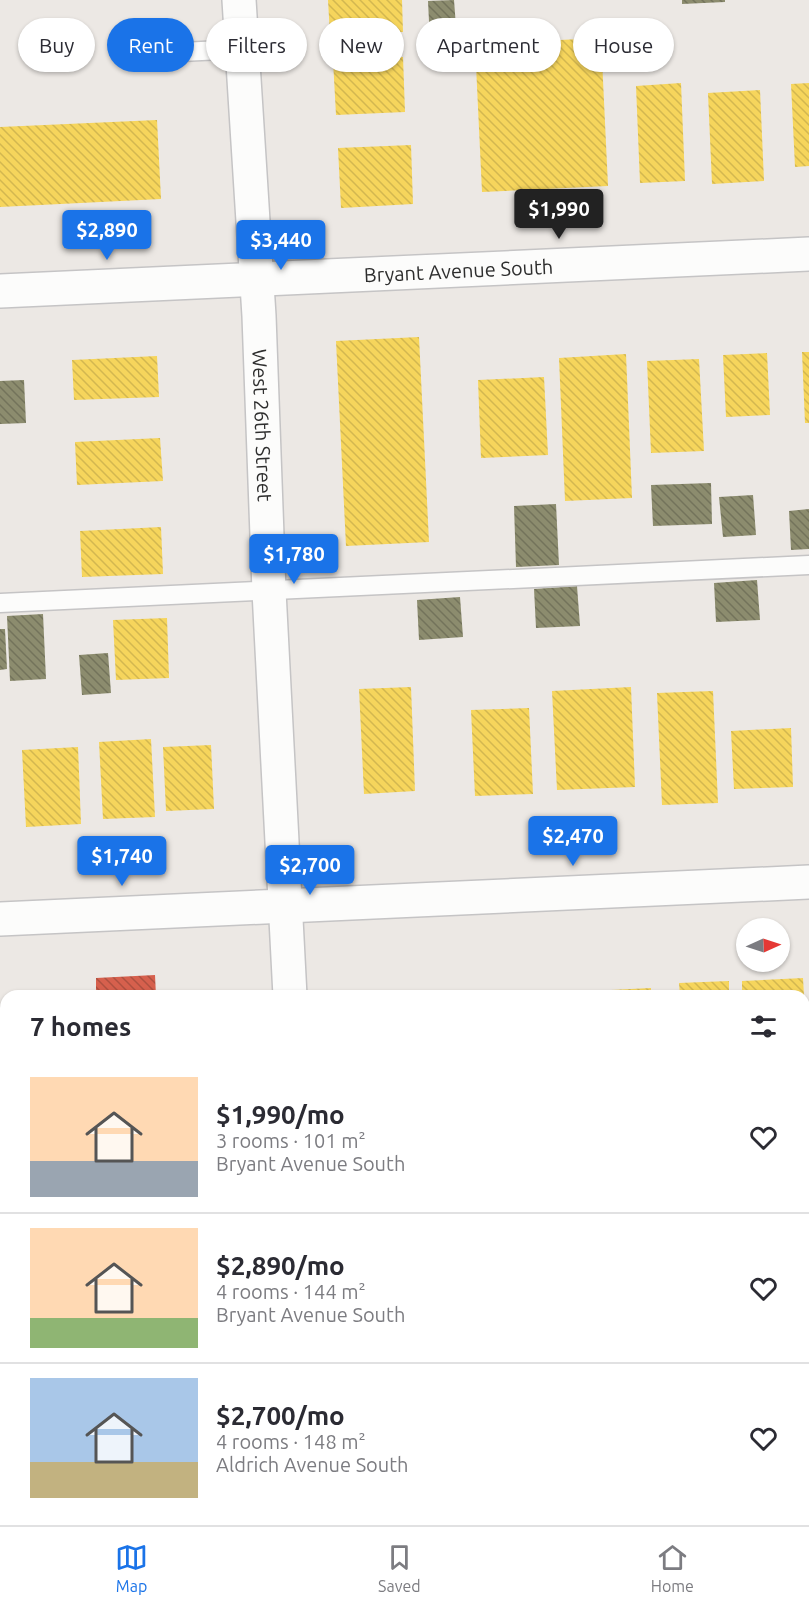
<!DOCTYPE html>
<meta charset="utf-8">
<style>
body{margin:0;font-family:Ubuntu,sans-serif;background:#f7f7f7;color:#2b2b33;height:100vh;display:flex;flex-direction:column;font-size:22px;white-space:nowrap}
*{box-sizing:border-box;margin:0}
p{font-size:20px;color:#7c7c81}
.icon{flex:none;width:33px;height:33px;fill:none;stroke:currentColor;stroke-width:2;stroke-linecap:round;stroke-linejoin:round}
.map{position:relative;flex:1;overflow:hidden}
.details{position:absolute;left:0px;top:990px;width:810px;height:536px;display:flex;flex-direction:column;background:#fff;border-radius:18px 18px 0 0;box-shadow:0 2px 4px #0004}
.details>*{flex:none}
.hud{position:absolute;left:18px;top:18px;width:774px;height:54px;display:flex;gap:12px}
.needle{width:39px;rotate:87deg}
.tools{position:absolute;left:736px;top:918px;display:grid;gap:12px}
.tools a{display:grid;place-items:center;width:54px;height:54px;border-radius:50%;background:#fff;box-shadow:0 2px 4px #0004;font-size:30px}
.price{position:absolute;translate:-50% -51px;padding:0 14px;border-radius:6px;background:#1a73e8;color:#fff;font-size:20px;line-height:39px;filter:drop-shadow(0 2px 3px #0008)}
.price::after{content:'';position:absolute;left:50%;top:36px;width:18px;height:14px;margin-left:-9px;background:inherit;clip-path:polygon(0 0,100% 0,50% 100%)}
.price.selected{background:#222;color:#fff}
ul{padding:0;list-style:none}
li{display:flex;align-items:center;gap:18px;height:150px;padding:0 30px}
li+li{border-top:2px solid #e1e1e2}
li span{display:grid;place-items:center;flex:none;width:168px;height:120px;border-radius:0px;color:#555}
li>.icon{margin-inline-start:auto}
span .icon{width:72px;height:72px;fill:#fffc;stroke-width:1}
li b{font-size:26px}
h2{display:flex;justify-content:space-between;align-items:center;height:72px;padding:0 30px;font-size:26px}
.pill{padding:0 21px;border-radius:27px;background:#fff;box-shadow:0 2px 4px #0004;font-size:21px;line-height:54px}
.pill.selected{background:#1a73e8;color:#fff}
.dock{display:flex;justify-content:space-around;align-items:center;height:84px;border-top:2px solid #e1e1e2;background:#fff;font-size:16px;color:#7c7c81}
.dock a{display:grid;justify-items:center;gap:3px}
.dock .selected{color:#1a73e8}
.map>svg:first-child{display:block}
.homes{fill:url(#homes-back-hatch)}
.shops{fill:url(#shops-back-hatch)}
.industry{fill:url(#industry-back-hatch)}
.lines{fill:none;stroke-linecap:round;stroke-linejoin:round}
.lane-casing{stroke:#c5c4c5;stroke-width:21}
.street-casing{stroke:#c5c4c5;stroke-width:36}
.secondary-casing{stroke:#c5c4c5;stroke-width:36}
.primary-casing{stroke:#c6c5c4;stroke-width:36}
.lane{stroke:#fcfcfb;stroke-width:18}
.street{stroke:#fcfcfb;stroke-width:33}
.secondary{stroke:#fcfcfb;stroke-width:33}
.primary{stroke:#e8e4d6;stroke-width:33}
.labels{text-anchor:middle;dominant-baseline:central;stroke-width:6;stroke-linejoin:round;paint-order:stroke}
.street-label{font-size:20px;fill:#2e2e2e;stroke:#fff}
</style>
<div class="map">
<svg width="809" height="1525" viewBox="0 0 809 1525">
<defs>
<pattern id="homes-back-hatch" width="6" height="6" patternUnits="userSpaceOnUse" patternTransform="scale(1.5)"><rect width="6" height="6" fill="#f6d55c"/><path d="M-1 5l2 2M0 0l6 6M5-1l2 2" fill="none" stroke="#d3b750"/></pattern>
<pattern id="shops-back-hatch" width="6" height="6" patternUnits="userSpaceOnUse" patternTransform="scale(1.5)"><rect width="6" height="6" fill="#d6604d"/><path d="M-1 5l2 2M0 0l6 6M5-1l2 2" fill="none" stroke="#ae5040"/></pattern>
<pattern id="industry-back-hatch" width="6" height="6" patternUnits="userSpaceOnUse" patternTransform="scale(1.5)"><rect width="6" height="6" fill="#8c8c6e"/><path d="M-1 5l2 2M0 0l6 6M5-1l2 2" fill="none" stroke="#73735b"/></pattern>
</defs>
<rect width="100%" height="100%" fill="#ece8e4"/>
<path class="homes" d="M 328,0 L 402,0 L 403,32 L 330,35 Z
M 601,38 L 608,186 L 482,192 L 475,44 Z
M 403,57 L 405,112 L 336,115 L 333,60 Z
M 681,83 L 685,181 L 640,183 L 636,86 Z
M 809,83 L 809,166 L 795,167 L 791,84 Z
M 760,90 L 764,181 L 712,184 L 708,93 Z
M 157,120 L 161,199 L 0,207 L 0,127 Z
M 411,145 L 413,204 L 341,208 L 338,148 Z
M 419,337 L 429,542 L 346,546 L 336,341 Z
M 802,352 L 809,352 L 809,423 L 805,423 Z
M 767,353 L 770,415 L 726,417 L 723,355 Z
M 626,354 L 632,498 L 565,501 L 559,358 Z
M 157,356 L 159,397 L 74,400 L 72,360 Z
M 699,359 L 704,451 L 651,453 L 647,361 Z
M 544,377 L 548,455 L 481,458 L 478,380 Z
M 160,438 L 163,481 L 77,485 L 75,442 Z
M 161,527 L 163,574 L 82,577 L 80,531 Z
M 167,618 L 169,678 L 116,680 L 113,620 Z
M 411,687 L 415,791 L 364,794 L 359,689 Z
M 631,687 L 635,787 L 557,790 L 552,691 Z
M 713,691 L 718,803 L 662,805 L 657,693 Z
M 529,708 L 533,794 L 475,796 L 471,710 Z
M 791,728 L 793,787 L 734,789 L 731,731 Z
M 151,739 L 155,817 L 103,819 L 99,742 Z
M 211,745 L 214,809 L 166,811 L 163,747 Z
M 78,747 L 81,824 L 26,827 L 22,750 Z
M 803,978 L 804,996 L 742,996 L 742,981 Z
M 729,981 L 729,996 L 680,996 L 679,983 Z
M 651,988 L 651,996 L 591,996 L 591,991 Z
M 804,1039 L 806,1039 L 808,1075 L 804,1075 Z
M 804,1298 L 809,1298 L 809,1393 L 806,1394 L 804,1370 Z"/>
<path class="shops" d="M 155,975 L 156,996 L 96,996 L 96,978 Z
M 0,1106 L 6,1106 L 6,1203 L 0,1204 Z
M 6,1230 L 6,1316 L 0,1317 L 0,1231 Z"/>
<path class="industry" d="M 454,0 L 457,40 L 430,42 L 428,1 Z
M 682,0 L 725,0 L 725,2 L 682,4 Z
M 24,380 L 26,423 L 0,424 L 0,381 Z
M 711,483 L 712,524 L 653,526 L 651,485 Z
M 753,495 L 756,535 L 723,537 L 719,497 Z
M 556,504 L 559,565 L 516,567 L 514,506 Z
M 809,509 L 809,549 L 791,550 L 789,511 Z
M 757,580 L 760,620 L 716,622 L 714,583 Z
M 577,586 L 580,626 L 536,628 L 534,589 Z
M 460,597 L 463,637 L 419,640 L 417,600 Z
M 43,614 L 46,679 L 10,681 L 7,616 Z
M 0,629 L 5,629 L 7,669 L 0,670 Z
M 108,653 L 111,693 L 82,695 L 79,655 Z
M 804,1100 L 809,1100 L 809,1151 L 804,1151 Z"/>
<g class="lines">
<g class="lane-casing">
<path id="lane" d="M 161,53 L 242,49
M 0,603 L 809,565
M 804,1167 L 809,1166
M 0,1209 L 6,1208
M 53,1520 L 54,1525"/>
</g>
<g class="street-casing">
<g id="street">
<path id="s1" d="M 0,291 L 809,254"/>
<path d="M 0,919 L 809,882"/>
</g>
</g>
<g class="secondary-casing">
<g id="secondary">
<path id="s2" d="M 239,0 L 259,316 L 269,591 L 290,996"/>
<path d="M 316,1520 L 317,1525"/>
</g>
</g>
<g class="primary-casing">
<path id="primary" d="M 804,1501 L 809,1501
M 362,1525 L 453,1520"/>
</g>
<use href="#lane" class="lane"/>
<use href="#street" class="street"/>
<use href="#secondary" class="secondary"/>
<use href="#primary" class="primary"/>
</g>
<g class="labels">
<g class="street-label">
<text stroke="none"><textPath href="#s1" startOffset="459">Bryant Avenue South</textPath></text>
<text stroke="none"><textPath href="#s2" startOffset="426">West 26th Street</textPath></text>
</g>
</g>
</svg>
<div class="tools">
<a><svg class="needle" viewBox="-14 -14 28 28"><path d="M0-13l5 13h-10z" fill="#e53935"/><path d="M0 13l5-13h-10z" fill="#7c7c81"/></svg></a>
</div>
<b class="price selected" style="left:559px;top:240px">$1,990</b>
<b class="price" style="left:107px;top:261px">$2,890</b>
<b class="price" style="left:281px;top:271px">$3,440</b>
<b class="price" style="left:294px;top:585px">$1,780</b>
<b class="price" style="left:573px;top:867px">$2,470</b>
<b class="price" style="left:122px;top:887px">$1,740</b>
<b class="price" style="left:310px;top:896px">$2,700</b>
<div class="hud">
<a class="pill">Buy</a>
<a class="pill selected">Rent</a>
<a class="pill">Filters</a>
<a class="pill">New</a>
<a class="pill">Apartment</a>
<a class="pill">House</a>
</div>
<section class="details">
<h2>7 homes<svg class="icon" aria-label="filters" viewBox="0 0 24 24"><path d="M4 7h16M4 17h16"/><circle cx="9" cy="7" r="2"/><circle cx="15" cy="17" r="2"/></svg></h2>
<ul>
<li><span style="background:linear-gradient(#ffd9b3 70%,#9aa5b1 0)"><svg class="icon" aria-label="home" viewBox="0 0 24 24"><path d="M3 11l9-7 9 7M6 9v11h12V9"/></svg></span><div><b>$1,990/mo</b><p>3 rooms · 101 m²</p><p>Bryant Avenue South</p></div><svg class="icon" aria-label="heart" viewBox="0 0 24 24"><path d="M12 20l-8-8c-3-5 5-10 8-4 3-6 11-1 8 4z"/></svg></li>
<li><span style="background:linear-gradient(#ffd9b3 75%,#8fb573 0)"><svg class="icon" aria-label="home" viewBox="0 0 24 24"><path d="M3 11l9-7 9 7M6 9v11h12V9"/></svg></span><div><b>$2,890/mo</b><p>4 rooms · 144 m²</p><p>Bryant Avenue South</p></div><svg class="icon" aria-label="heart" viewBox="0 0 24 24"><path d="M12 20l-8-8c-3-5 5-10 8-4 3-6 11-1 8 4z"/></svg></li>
<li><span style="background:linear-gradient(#a9c7e8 70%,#c2b280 0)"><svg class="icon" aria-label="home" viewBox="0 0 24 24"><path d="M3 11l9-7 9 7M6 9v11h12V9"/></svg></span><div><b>$2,700/mo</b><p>4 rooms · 148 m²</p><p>Aldrich Avenue South</p></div><svg class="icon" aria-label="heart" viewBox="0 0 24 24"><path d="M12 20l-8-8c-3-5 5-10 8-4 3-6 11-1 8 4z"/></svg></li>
</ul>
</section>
</div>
<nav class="dock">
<a class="selected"><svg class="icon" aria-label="map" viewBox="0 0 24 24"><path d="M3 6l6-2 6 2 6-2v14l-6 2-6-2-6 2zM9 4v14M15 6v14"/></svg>Map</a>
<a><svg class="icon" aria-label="saved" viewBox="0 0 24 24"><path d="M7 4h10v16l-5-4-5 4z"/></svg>Saved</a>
<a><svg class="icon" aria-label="home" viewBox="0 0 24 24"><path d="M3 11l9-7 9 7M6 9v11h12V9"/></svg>Home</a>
</nav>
